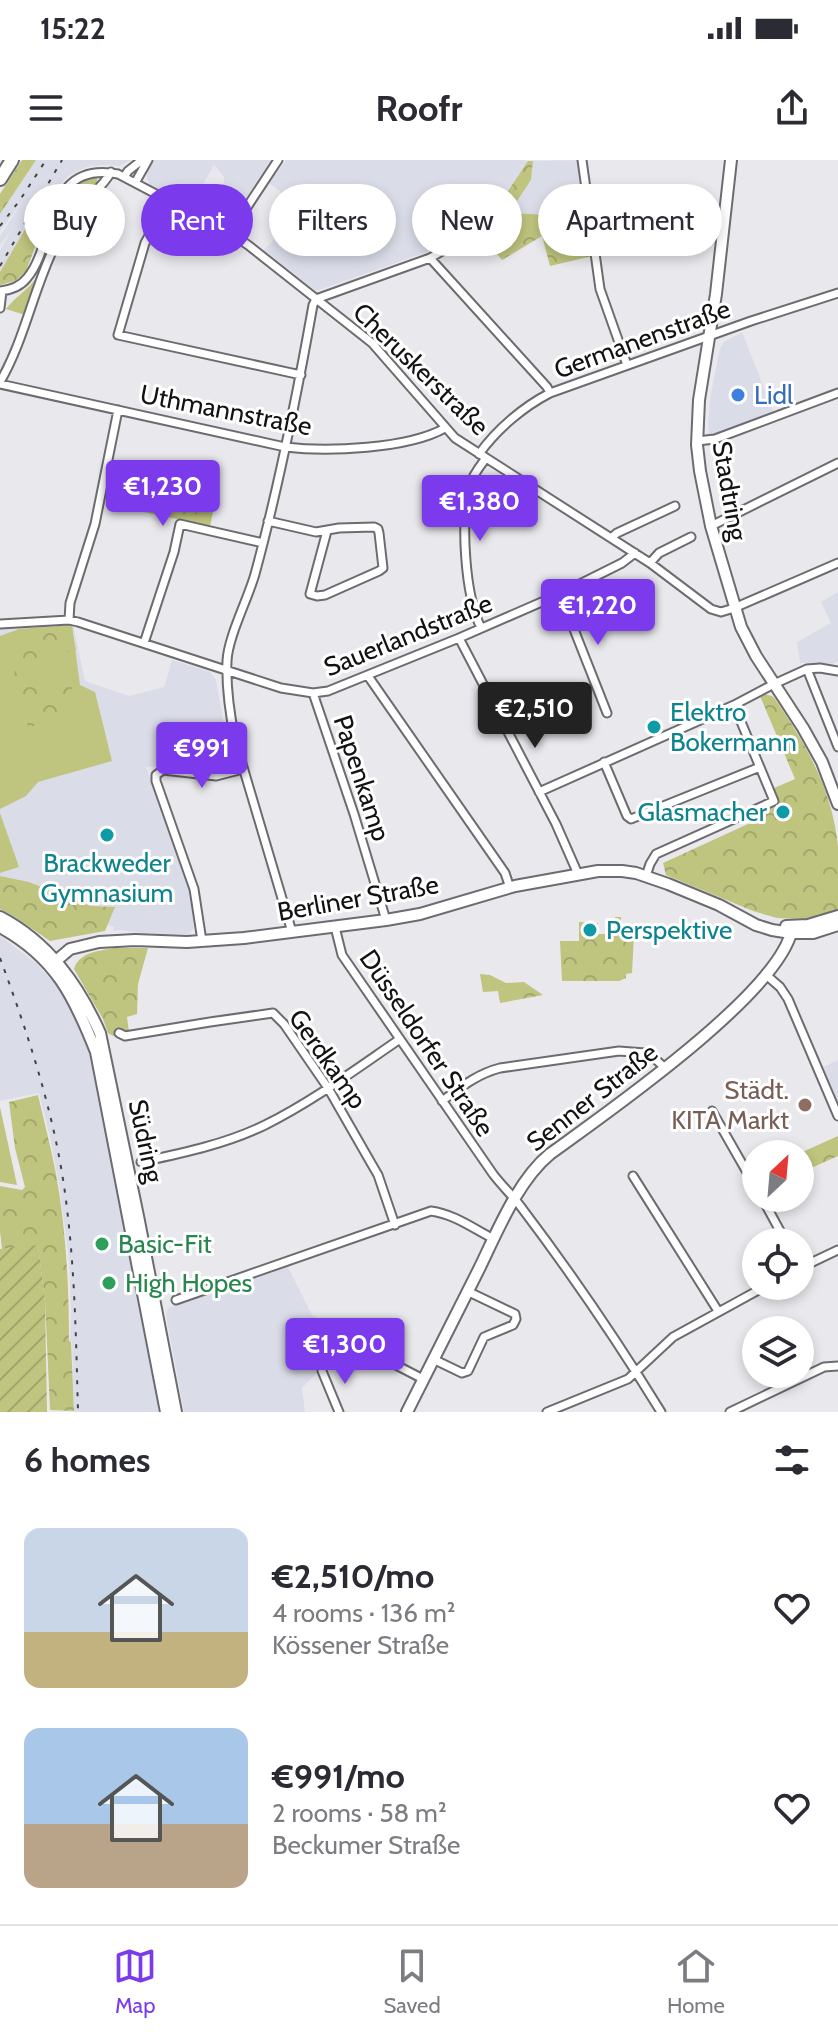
<!DOCTYPE html>
<meta charset="utf-8">
<style>
body{margin:0;font-family:Cabin,sans-serif;background:#f2f2f3;color:#2b2b33;height:100vh;display:flex;flex-direction:column;font-size:30px;white-space:nowrap}
*{box-sizing:border-box;margin:0}
p{font-size:26px;color:#7c7c81}
.icon{flex:none;width:44px;height:44px;fill:none;stroke:currentColor;stroke-width:2;stroke-linecap:round;stroke-linejoin:round}
.map{position:relative;height:1252px;overflow:hidden}
.drawer{display:flex;flex-direction:column;background:#fff;flex:1}
.drawer>*{flex:none}
.hud{position:absolute;left:24px;top:24px;width:790px;height:72px;display:flex;gap:16px}
.needle{width:52px;rotate:26deg}
.controls{position:absolute;left:742px;top:980px;display:grid;gap:16px}
.controls a{display:grid;place-items:center;width:72px;height:72px;border-radius:50%;background:#fff;box-shadow:0 4px 12px #0003;font-size:40px}
.price{position:absolute;translate:-50% -68px;padding:0 18px;border-radius:8px;background:#7c3aed;color:#fff;font-size:26px;line-height:52px;filter:drop-shadow(0 2px 4px #0008)}
.price::after{content:'';position:absolute;left:50%;top:48px;width:24px;height:18px;margin-left:-12px;background:inherit;clip-path:polygon(0 0,100% 0,50% 100%)}
.price.current{background:#222;color:#fff}
ul{padding:0;list-style:none}
li{display:flex;align-items:center;gap:24px;height:200px;padding:0 24px}
li span{display:grid;place-items:center;flex:none;width:224px;height:160px;border-radius:16px;color:#555}
li>.icon{margin-inline-start:auto}
span .icon{width:96px;height:96px;fill:#fffc;stroke-width:1}
li b{font-size:34px}
h2{display:flex;justify-content:space-between;align-items:center;height:96px;padding:0 24px;font-size:34px}
.tag{padding:0 28px;border-radius:36px;background:#fff;box-shadow:0 4px 12px #0003;font-size:28px;line-height:72px}
.tag.current{background:#7c3aed;color:#fff}
.status{display:flex;justify-content:space-between;align-items:center;height:56px;padding:0 40px;background:#fff;direction:ltr}
.status svg{height:22px;fill:currentColor}
header{display:flex;justify-content:space-between;align-items:center;height:104px;padding:0 24px;background:#fff;font-size:36px;font-weight:700}
.dock{display:flex;justify-content:space-around;align-items:center;height:112px;border-top:2px solid #e1e1e2;background:#fff;font-size:22px;color:#7c7c81}
.dock a{display:grid;justify-items:center;gap:4px}
.dock .current{color:#7c3aed}
.map>svg:first-child{display:block}
.built{fill:#dadde8}
.grass{fill:#bfc47e}
.forest{fill:url(#forest-crowns)}
.garden{fill:url(#garden-furrows)}
.lines{fill:none;stroke-linecap:round;stroke-linejoin:round}
.street-casing{stroke:#6c6c70;stroke-width:11}
.secondary-casing{stroke:#6c6c70;stroke-width:14}
.highway-casing{stroke:#6c6c70;stroke-width:16}
.street{stroke:#fff;stroke-width:7}
.secondary{stroke:#fff;stroke-width:10}
.highway{stroke:#fff;stroke-width:12}
.rail{stroke:#444446;stroke-width:2;stroke-dasharray:4 8;stroke-linecap:butt}
.shop-dot{fill:#3f7fe0;stroke:#fff;stroke-width:3}
.culture-dot{fill:#0f9aa8;stroke:#fff;stroke-width:3}
.education-dot{fill:#8d6e63;stroke:#fff;stroke-width:3}
.leisure-dot{fill:#2e9e5b;stroke:#fff;stroke-width:3}
.labels{text-anchor:middle;dominant-baseline:central;stroke-width:6;stroke-linejoin:round;paint-order:stroke}
.street-label{font-size:26px;fill:#121213;stroke:#fff}
.shop-label{font-size:26px;fill:#366cbe;stroke:#fff;text-anchor:start}
.culture-label{font-size:26px;fill:#0d838f;stroke:#fff;text-anchor:start}
.education-label{font-size:26px;fill:#785e54;stroke:#fff;text-anchor:end}
.leisure-label{font-size:26px;fill:#27864d;stroke:#fff;text-anchor:start}
</style>
<div class="status"><b>15:22</b><svg viewBox="0 0 49 12"><path d="M0 12V9h3v3zM5 12V6h3v6zM10 12V3h3v9zM15 12V0h3v12zM26 1h20v11H26zM47 4h2v5h-2z"/></svg></div>
<header><svg class="icon" aria-label="menu" viewBox="0 0 24 24"><path d="M4 6h16M4 12h16M4 18h16"/></svg>Roofr<svg class="icon" aria-label="share" viewBox="0 0 24 24"><path d="M12 15V3M7 8l5-5 5 5M5 13v7h14v-7"/></svg></header>
<div class="map">
<svg width="838" height="1252" viewBox="0 0 838 1252">
<defs>
<pattern id="forest-crowns" width="20" height="18" patternUnits="userSpaceOnUse" patternTransform="scale(2)"><rect width="20" height="18" fill="#bfc47e"/><path d="M2 6a3 3 0 1 1 6 0M12 15a3 3 0 1 1 6 0" fill="none" stroke="#a3a76c"/></pattern>
<pattern id="garden-furrows" width="10" height="10" patternUnits="userSpaceOnUse" patternTransform="scale(2)"><rect width="10" height="10" fill="#bfc47e"/><path d="M-1 1l2-2M0 10L10 0M9 11l2-2" fill="none" stroke="#a3a76c"/></pattern>
</defs>
<rect width="100%" height="100%" fill="#e9e9ed"/>
<path class="built" d="M 36,0 L 131,0 L 120,6 L 99,5 L 86,7 L 68,16 L 57,28 L 51,25 L 0,112 L 0,90 L 11,71 L 0,85 L 0,76 L 23,41 L 0,71 L 0,54 Z
M 154,0 L 271,0 L 245,39 L 224,24 L 224,17 L 214,5 L 191,46 L 150,25 L 147,19 L 147,12 Z
M 286,0 L 523,0 L 528,1 L 494,52 L 438,88 L 316,131 L 264,90 L 282,71 L 270,59 L 289,38 L 269,23 Z
M 580,0 L 584,42 L 560,44 L 551,55 L 508,53 L 531,20 L 533,1 Z
M 742,172 L 774,253 L 709,278 L 708,265 L 710,239 L 720,188 L 724,182 Z
M 838,432 L 838,501 L 832,504 L 819,503 L 806,506 L 805,503 L 800,503 L 797,482 L 831,463 L 821,442 Z
M 73,464 L 85,521 L 129,536 L 164,527 L 172,500 L 210,512 L 216,520 L 226,576 L 233,602 L 231,607 L 217,612 L 168,606 L 146,607 L 189,728 L 194,768 L 189,774 L 164,774 L 148,773 L 146,774 L 120,770 L 113,771 L 114,767 L 107,764 L 115,747 L 91,746 L 29,722 L 0,716 L 0,469 Z
M 0,776 L 36,803 L 56,825 L 75,855 L 89,889 L 96,918 L 159,1252 L 74,1252 L 72,1181 L 70,1181 L 71,1152 L 69,1100 L 59,1024 L 50,977 L 39,933 L 0,941 Z
M 838,900 L 838,942 L 823,907 Z
M 288,1107 L 312,1155 L 346,1173 L 329,1207 L 326,1203 L 302,1228 L 305,1252 L 184,1252 L 166,1154 L 169,1147 Z"/>
<path class="grass" d="M 89,17 L 97,18 L 98,23 C 88,32 78,38 70,49 C 47,79 38,121 25,155 L 6,149 C 15,137 28,130 36,118 C 51,88 54,28 89,17 Z
M 72,465 L 80,525 L 95,532 L 112,601 L 38,622 L 26,636 L 0,649 L 0,476 L 19,469 Z
M 0,653 L 19,707 L 0,713 Z
M 0,947 L 17,1025 L 0,1022 Z"/>
<path class="forest" d="M 22,0 L 36,0 L 0,54 L 0,34 Z
M 528,1 L 533,1 L 531,20 L 509,53 L 550,55 L 560,44 L 584,42 L 592,96 L 550,106 L 542,76 L 502,100 L 473,66 L 494,52 Z
M 51,25 L 57,28 L 26,111 L 15,121 L 0,125 L 0,112 Z
M 147,315 L 218,330 L 210,366 L 139,351 Z
M 71,465 L 76,490 L 35,498 L 38,524 L 72,526 L 70,561 L 34,559 L 35,565 L 29,570 L 15,528 L 14,503 L 21,492 L 21,477 L 25,471 Z
M 764,534 L 772,536 L 775,539 C 806,584 833,631 838,687 C 838,708 838,730 838,750 L 804,759 L 777,758 L 753,751 L 666,715 L 663,703 L 761,658 L 759,653 L 778,644 L 772,629 L 795,619 L 760,536 Z
M 0,716 L 29,722 L 91,746 L 115,747 L 105,771 L 50,781 L 15,757 L 0,749 Z
M 615,757 L 621,757 L 621,774 L 634,775 L 632,813 L 626,814 L 626,818 L 619,821 L 562,821 L 560,781 L 579,781 L 579,762 L 598,763 L 598,774 L 614,774 Z
M 114,788 L 148,788 L 138,824 L 137,854 L 127,857 L 129,872 L 113,876 L 108,873 L 103,859 L 74,809 C 79,792 99,791 114,788 Z
M 480,814 L 490,815 L 506,823 L 524,822 L 543,835 L 500,843 L 498,831 L 483,832 Z
M 38,935 C 44,961 51,988 56,1014 C 66,1069 69,1125 69,1181 L 71,1182 L 74,1251 L 50,1250 L 45,1141 L 38,1086 L 2,1089 L 0,1071 L 0,1026 L 22,1030 L 25,1027 L 15,988 L 9,942 Z
M 838,976 L 838,996 L 800,1013 L 800,994 L 798,994 Z"/>
<path class="garden" d="M 38,1085 L 45,1141 L 47,1252 L 0,1252 L 0,1089 Z"/>
<g class="lines">
<g class="street-casing">
<path id="street" d="M 582,0 L 600,129 L 627,205
M 124,17 L 128,11 L 142,0
M 135,23 L 148,0
M 168,41 L 145,83 L 118,175 L 301,215
M 230,73 L 278,0
M 430,98 L 547,227 L 550,233
M 0,131 C 11,130 20,127 27,118 C 57,83 43,0 118,14 L 230,73 L 248,85 L 372,183 L 455,278 L 650,403 L 711,449 L 721,452 L 734,448 L 838,403
M 316,139 L 430,98 L 472,74
M 0,148 L 2,131
M 0,222 C 26,177 34,125 58,79 C 64,68 70,58 78,49 C 89,36 103,27 111,12
M 0,224 L 285,287 C 327,292 408,289 445,268
M 697,281 L 715,279 L 838,233
M 479,294 C 497,269 523,247 550,233 L 751,161 L 838,133
M 268,361 L 316,372 L 339,368 L 374,367 L 378,369 L 379,373 L 383,408 L 379,411 L 325,435 L 317,436 L 310,434 L 327,371
M 711,366 L 838,303
M 611,378 L 617,373 L 675,346
M 650,403 L 659,393 L 691,377
M 560,434 L 607,553
M 69,460 L 70,443 L 95,364 L 118,250
M 0,464 L 69,460 L 78,462 L 281,528 L 313,533 L 328,531 L 459,478 L 560,434 L 622,403 L 635,393
M 481,468 C 465,435 460,361 470,325 C 472,316 480,306 486,298
M 459,478 L 556,664 L 578,714
M 144,483 L 174,392 L 180,364 L 263,383
M 807,509 L 838,587
M 368,516 L 505,713 L 510,728
M 313,533 L 354,654 L 386,760
M 604,602 L 627,656 L 631,659 L 760,607
M 539,632 L 734,545 L 774,524 L 807,509 L 820,508 L 838,511
M 646,716 L 650,704 L 656,694 L 774,641 L 734,545
M 335,767 L 342,795 L 493,1014 C 502,1026 513,1036 521,1047 C 571,1113 618,1182 661,1252
M 292,772 L 235,580 C 230,555 226,527 227,501 C 228,477 248,439 255,414 C 279,326 297,235 313,145 L 316,139
M 202,781 L 194,729 L 156,621 L 156,615 L 163,610 L 216,616 L 243,609
M 765,814 L 780,827 L 788,839 L 838,956
M 119,873 L 125,876 L 210,862 L 273,853 L 284,864 L 328,928 L 371,1003 L 378,1015 L 395,1065
M 442,941 C 461,927 477,914 500,908 L 619,891 L 645,893 L 653,897 L 665,908
M 712,951 L 756,1028
M 141,1002 C 183,993 226,984 265,965 C 313,941 356,909 400,879
M 633,1016 L 718,1151
M 762,1038 L 786,1082
M 800,1108 L 838,1090
M 176,1140 L 431,1051 C 454,1054 474,1069 494,1079
M 342,1174 L 369,1191 L 423,1219
M 433,1199 L 462,1213 L 468,1211 L 484,1177 L 513,1165 L 516,1159 L 515,1154 L 467,1131
M 322,1211 L 339,1252
M 547,1252 L 628,1219 L 673,1177 L 766,1126
M 730,1252 L 824,1207 L 838,1206"/>
</g>
<g class="secondary-casing">
<path id="secondary" d="M 731,0 L 716,134 L 699,240 L 697,285 L 700,311 L 711,366 L 741,467 L 756,496 L 803,568 L 822,602 L 838,644
M 0,757 C 48,782 78,824 100,873 L 139,1061 L 176,1252
M 786,766 L 808,765 L 838,756
M 0,767 C 55,797 74,836 96,892 L 166,1252
M 50,806 L 70,789 L 99,782 L 135,780 L 187,782 L 244,778 L 386,760 L 420,754 L 515,726 L 598,711 L 622,711 L 636,713 L 668,724 L 719,745 L 756,765 L 772,770 L 791,773 L 813,773 L 838,765
M 407,1252 C 431,1204 455,1157 479,1109 C 497,1072 518,1020 550,994 C 605,954 780,833 792,769"/>
</g>
<g class="highway-casing">
<path id="highway" d="M 0,19 L 12,0"/>
</g>
<use href="#street" class="street"/>
<use href="#secondary" class="secondary"/>
<use href="#highway" class="highway"/>
<path class="rail" d="M 0,66 L 20,40 L 46,0
M 0,106 L 62,0
M 0,798 C 28,874 54,952 65,1033 C 75,1106 76,1179 78,1252"/>
</g>
<circle class="shop-dot" cx="738" cy="235" r="8"/>
<g class="culture-dot">
<circle cx="654" cy="567" r="8"/>
<circle cx="783" cy="652" r="8"/>
<circle cx="107" cy="675" r="8"/>
<circle cx="590" cy="770" r="8"/>
</g>
<circle class="education-dot" cx="805" cy="945" r="8"/>
<g class="leisure-dot">
<circle cx="102" cy="1084" r="8"/>
<circle cx="109" cy="1123" r="8"/>
</g>
<g class="labels">
<g class="street-label">
<text transform="translate(642 179) rotate(-20)">Germanenstraße</text>
<text transform="translate(421 209) rotate(44)">Cheruskerstraße</text>
<text transform="translate(226 250) rotate(11)">Uthmannstraße</text>
<text transform="translate(730 331) rotate(80)">Stadtring</text>
<text transform="translate(408 475) rotate(-22)">Sauerlandstraße</text>
<text transform="translate(362 618) rotate(72)">Papenkamp</text>
<text transform="translate(358 738) rotate(-10)">Berliner Straße</text>
<text transform="translate(427 883) rotate(56)">Düsseldorfer Straße</text>
<text transform="translate(328 899) rotate(55)">Gerdkamp</text>
<text transform="translate(592 937) rotate(-38)">Senner Straße</text>
<text transform="translate(146 981) rotate(78)">Südring</text>
</g>
<g class="shop-label">
<text x="754" y="235">Lidl</text>
</g>
<g class="culture-label">
<text x="670" y="552">Elektro<tspan x="670" dy="30">Bokermann</tspan></text>
<text x="767" y="652" text-anchor="end">Glasmacher</text>
<text x="107" y="703" text-anchor="middle">Brackweder<tspan x="107" dy="30">Gymnasium</tspan></text>
<text x="606" y="770">Perspektive</text>
</g>
<g class="education-label">
<text x="789" y="930">Städt.<tspan x="789" dy="30">KITA Markt</tspan></text>
</g>
<g class="leisure-label">
<text x="118" y="1084">Basic-Fit</text>
<text x="125" y="1123">High Hopes</text>
</g>
</g>
</svg>
<div class="controls">
<a><svg class="needle" viewBox="-14 -14 28 28"><path d="M0-13l5 13h-10z" fill="#e53935"/><path d="M0 13l5-13h-10z" fill="#7c7c81"/></svg></a>
<a><svg class="icon" aria-label="locate" viewBox="0 0 24 24"><circle cx="12" cy="12" r="6"/><path d="M12 2v4M12 18v4M2 12h4M18 12h4"/></svg></a>
<a><svg class="icon" aria-label="layers" viewBox="0 0 24 24"><path d="M12 4l9 5-9 5-9-5zM3 14l9 5 9-5"/></svg></a>
</div>
<b class="price" style="left:163px;top:368px">€1,230</b>
<b class="price" style="left:480px;top:383px">€1,380</b>
<b class="price" style="left:598px;top:487px">€1,220</b>
<b class="price current" style="left:535px;top:590px">€2,510</b>
<b class="price" style="left:202px;top:630px">€991</b>
<b class="price" style="left:345px;top:1226px">€1,300</b>
<div class="hud">
<a class="tag">Buy</a>
<a class="tag current">Rent</a>
<a class="tag">Filters</a>
<a class="tag">New</a>
<a class="tag">Apartment</a>
</div>
</div>
<section class="drawer">
<h2>6 homes<svg class="icon" aria-label="filters" viewBox="0 0 24 24"><path d="M4 7h16M4 17h16"/><circle cx="9" cy="7" r="2"/><circle cx="15" cy="17" r="2"/></svg></h2>
<ul>
<li><span style="background:linear-gradient(#c9d6e8 65%,#c2b280 0)"><svg class="icon" aria-label="home" viewBox="0 0 24 24"><path d="M3 11l9-7 9 7M6 9v11h12V9"/></svg></span><div><b>€2,510/mo</b><p>4 rooms · 136 m²</p><p>Kössener Straße</p></div><svg class="icon" aria-label="heart" viewBox="0 0 24 24"><path d="M12 20l-8-8c-3-5 5-10 8-4 3-6 11-1 8 4z"/></svg></li>
<li><span style="background:linear-gradient(#a9c7e8 60%,#b9a48a 0)"><svg class="icon" aria-label="home" viewBox="0 0 24 24"><path d="M3 11l9-7 9 7M6 9v11h12V9"/></svg></span><div><b>€991/mo</b><p>2 rooms · 58 m²</p><p>Beckumer Straße</p></div><svg class="icon" aria-label="heart" viewBox="0 0 24 24"><path d="M12 20l-8-8c-3-5 5-10 8-4 3-6 11-1 8 4z"/></svg></li>
</ul>
</section>
<nav class="dock">
<a class="current"><svg class="icon" aria-label="map" viewBox="0 0 24 24"><path d="M3 6l6-2 6 2 6-2v14l-6 2-6-2-6 2zM9 4v14M15 6v14"/></svg>Map</a>
<a><svg class="icon" aria-label="saved" viewBox="0 0 24 24"><path d="M7 4h10v16l-5-4-5 4z"/></svg>Saved</a>
<a><svg class="icon" aria-label="home" viewBox="0 0 24 24"><path d="M3 11l9-7 9 7M6 9v11h12V9"/></svg>Home</a>
</nav>
